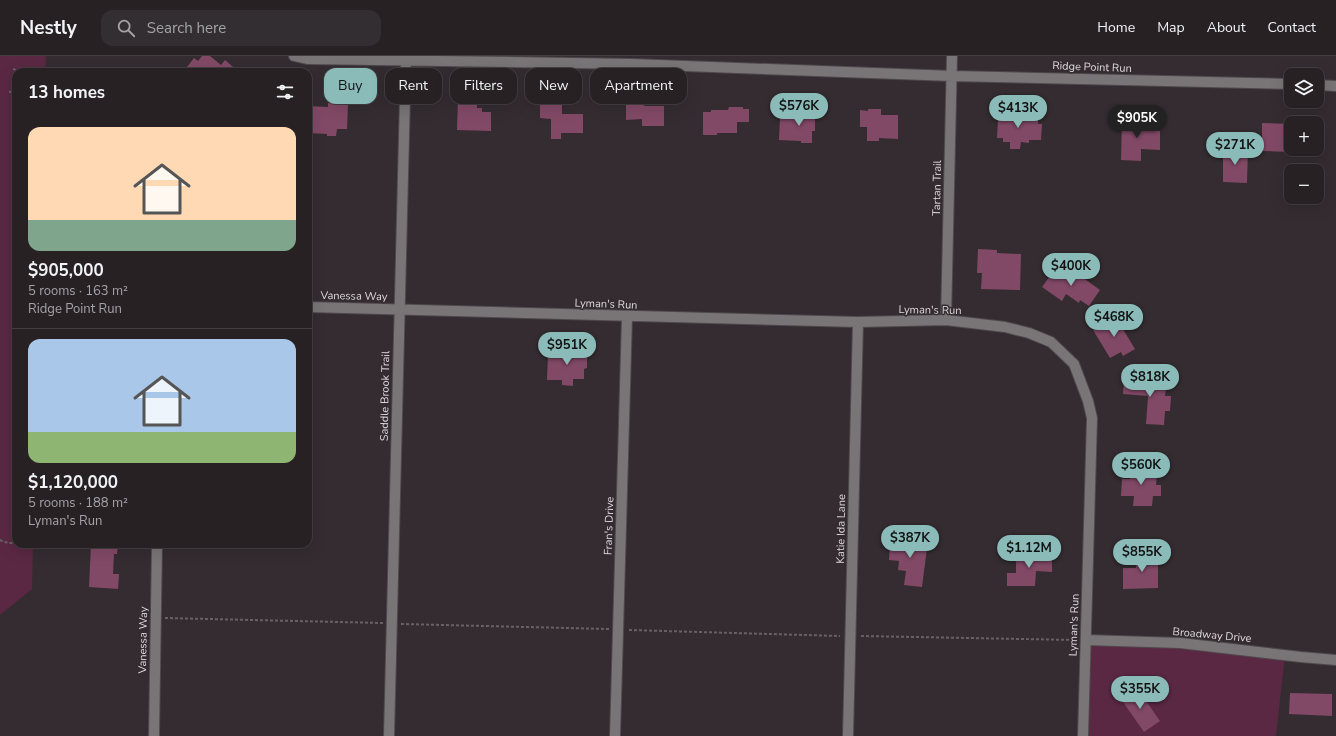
<!DOCTYPE html>
<meta charset="utf-8">
<style>
body{margin:0;font-family:"Nunito Sans",sans-serif;background:#332e31;color:#f1f3f6;height:100vh;display:flex;flex-direction:column;font-size:15px;white-space:nowrap}
*{box-sizing:border-box;margin:0}
p{font-size:13px;color:#a4a3a6}
.icon{flex:none;width:22px;height:22px;fill:none;stroke:currentColor;stroke-width:2;stroke-linecap:round;stroke-linejoin:round}
.map{position:relative;flex:1;overflow:hidden}
.drawer{position:absolute;left:12px;top:12px;width:300px;height:480px;display:flex;flex-direction:column;background:#272124;border-radius:12px;box-shadow:0 4px 16px #0002,0 0 0 1px #433e41}
.drawer>*{flex:none}
.guide{position:absolute;left:324px;top:12px;width:380px;height:36px;display:flex;gap:8px}
.controls{position:absolute;left:1284px;top:12px;display:grid;gap:8px}
.controls a{display:grid;place-items:center;width:40px;height:40px;border-radius:8px;background:#272124;box-shadow:0 4px 16px #0002,0 0 0 1px #433e41;font-size:20px}
.price{position:absolute;translate:-50% -34px;padding:0 9px;border-radius:14px;background:#8bbbb9;color:#111;font-size:13px;line-height:26px;filter:drop-shadow(0 1px 2px #0008)}
.price::after{content:'';position:absolute;left:50%;top:24px;width:12px;height:9px;margin-left:-6px;background:inherit;clip-path:polygon(0 0,100% 0,50% 100%)}
.price.on{background:#222;color:#fff}
ul{padding:0;list-style:none}
li{display:grid;align-content:center;gap:8px;height:212px;padding:0 16px}
li+li{border-top:1px solid #433e41}
li span{display:grid;place-items:center;height:124px;border-radius:12px;color:#555}
li>.icon{margin-inline-start:auto}
span .icon{width:72px;height:72px;fill:#fffc;stroke-width:1}
li b{font-size:17px}
h2{display:flex;justify-content:space-between;align-items:center;height:48px;padding:0 16px;font-size:17px}
.tag{padding:0 14px;border-radius:12px;background:#272124;box-shadow:0 4px 16px #0002,0 0 0 1px #433e41;font-size:14px;line-height:36px}
.tag.on{background:#8bbbb9;color:#111}
header{display:flex;align-items:center;gap:24px;box-sizing:border-box;height:56px;padding:0 20px;background:#272124;border-bottom:1px solid #433e41}
header strong{font-size:19px}
nav{display:flex;gap:22px;margin-inline-start:auto;font-size:14px}
.search{width:280px;height:36px;background:#332e31;display:flex;align-items:center;gap:10px;box-sizing:border-box;padding:0 14px;border-radius:12px;color:#a4a3a6;font-size:15px}
.map>svg:first-child{display:block}
.green{fill:#5a2843}
.building{fill:#824966}
.lines{fill:none;stroke-linecap:round;stroke-linejoin:round}
.minor-casing{stroke:#4f484c;stroke-width:12}
.path{stroke:#686164;stroke-width:2;stroke-dasharray:3 2;stroke-linecap:butt}
.minor{stroke:#797577;stroke-width:10}
.labels{text-anchor:middle;dominant-baseline:central;stroke-width:3;stroke-linejoin:round;paint-order:stroke}
.street-label{font-size:11px;fill:#dfdadd;stroke:#342c30}
</style>
<header>
<strong>Nestly</strong>
<div class="search"><svg class="icon" aria-label="search" viewBox="0 0 24 24"><circle cx="10" cy="10" r="6"/><path d="M15 15l6 6"/></svg>Search here</div>
<nav><a>Home</a><a>Map</a><a>About</a><a>Contact</a></nav>
</header>
<div class="map">
<svg width="1336" height="680" viewBox="0 0 1336 680">
<rect width="100%" height="100%" fill="#342c30"/>
<path class="green" d="M 0,0 L 46,0 L 45,16 L 16,16 L 16,488 L 33,488 L 32,533 L 0,559 Z
M 1086,584 L 1285,599 L 1276,680 L 1083,680 Z"/>
<path class="building" d="M 202,0 L 210,0 L 221,9 L 225,4 L 239,16 L 194,16 L 187,11 L 194,2 L 198,5 Z
M 458,42 L 477,42 L 477,52 L 482,52 L 482,56 L 491,56 L 491,75 L 457,74 Z
M 547,45 L 562,45 L 562,58 L 583,58 L 583,77 L 561,77 L 561,83 L 551,83 L 551,63 L 540,62 L 540,47 L 547,47 Z
M 328,47 L 348,48 L 347,73 L 337,73 L 336,80 L 327,80 L 327,78 L 308,77 L 308,50 L 328,51 Z
M 626,48 L 644,48 L 644,50 L 664,50 L 664,70 L 642,70 L 642,63 L 626,64 Z
M 729,51 L 743,51 L 743,53 L 749,53 L 749,66 L 737,66 L 737,77 L 717,77 L 717,79 L 703,79 L 703,56 L 711,56 L 711,54 L 728,54 Z
M 802,51 L 815,51 L 815,75 L 812,75 L 812,87 L 801,87 L 801,85 L 779,84 L 780,62 L 801,62 Z
M 868,53 L 881,53 L 881,59 L 898,59 L 898,83 L 879,82 L 879,85 L 867,85 L 867,71 L 860,71 L 860,54 L 868,55 Z
M 1003,53 L 1020,54 L 1019,63 L 1038,64 L 1038,68 L 1042,68 L 1041,84 L 1029,84 L 1029,87 L 1021,86 L 1020,93 L 1010,93 L 1010,86 L 1003,86 L 1003,82 L 997,82 L 998,64 L 1003,64 Z
M 1122,60 L 1141,60 L 1141,70 L 1152,71 L 1152,74 L 1160,75 L 1160,94 L 1141,93 L 1141,105 L 1121,104 Z
M 1262,67 L 1291,68 L 1291,96 L 1262,95 Z
M 1223,93 L 1248,93 L 1247,127 L 1223,126 Z
M 978,193 L 997,194 L 997,197 L 1021,198 L 1020,234 L 981,233 L 982,217 L 977,217 Z
M 1055,213 L 1066,220 L 1071,213 L 1100,234 L 1089,250 L 1080,244 L 1079,247 L 1066,238 L 1062,245 L 1042,231 Z
M 1115,260 L 1135,293 L 1123,300 L 1121,296 L 1110,302 L 1093,274 Z
M 573,288 L 584,289 L 584,298 L 587,298 L 587,312 L 584,313 L 584,323 L 573,323 L 573,330 L 562,329 L 562,324 L 547,324 L 548,298 L 553,298 L 553,296 L 573,297 Z
M 1124,321 L 1150,323 L 1150,328 L 1160,329 L 1160,332 L 1166,332 L 1165,340 L 1171,340 L 1170,355 L 1165,355 L 1164,369 L 1146,368 L 1148,340 L 1123,338 Z
M 1130,411 L 1152,411 L 1152,417 L 1157,417 L 1156,429 L 1161,429 L 1161,440 L 1153,440 L 1152,450 L 1133,450 L 1134,440 L 1121,440 L 1122,423 L 1130,423 Z
M 904,478 L 921,480 L 920,491 L 927,492 L 922,531 L 904,529 L 906,515 L 898,514 L 899,505 L 889,504 L 890,488 L 903,489 Z
M 91,488 L 118,488 L 117,498 L 114,498 L 113,518 L 119,518 L 118,533 L 89,531 Z
M 1027,495 L 1042,495 L 1042,501 L 1052,502 L 1052,516 L 1036,515 L 1035,530 L 1007,530 L 1007,517 L 1016,517 L 1016,498 L 1028,498 Z
M 1135,499 L 1158,499 L 1158,532 L 1123,533 L 1123,512 L 1136,512 Z
M 1137,632 L 1160,665 L 1144,676 L 1121,643 Z
M 1290,637 L 1332,638 L 1332,660 L 1289,658 Z"/>
<g class="lines">
<g class="minor-casing">
<path id="minor" d="M 294,0 L 307,3 L 632,8 L 952,20 L 1291,28
M 1317,29 L 1336,30
M 308,251 L 858,266 L 946,264 L 1005,271 L 1029,277 L 1051,286 L 1074,308 L 1088,345 L 1092,362 L 1083,680
M 946,264 L 952,0
M 1086,584 L 1180,587 L 1301,601 L 1336,604
M 154,680 L 157,488
M 389,680 L 406,0
M 615,680 L 627,261
M 848,680 L 858,266"/>
</g>
<path class="path" d="M 13,13 L 23,16
M 9,36 L 16,35
M 0,484 L 4,486 L 17,488
M 165,562 L 383,567
M 401,568 L 609,573
M 629,574 L 840,580
M 861,580 L 1076,584"/>
<use href="#minor" class="minor"/>
</g>
<g class="labels">
<g class="street-label">
<text transform="translate(1092 11) rotate(2)">Ridge Point Run</text>
<text transform="translate(937 132) rotate(-89)">Tartan Trail</text>
<text transform="translate(354 240) rotate(1)">Vanessa Way</text>
<text transform="translate(606 248) rotate(2)">Lyman's Run</text>
<text transform="translate(930 254) rotate(1)">Lyman's Run</text>
<text transform="translate(385 340) rotate(-89)">Saddle Brook Trail</text>
<text transform="translate(609 470) rotate(-88)">Fran's Drive</text>
<text transform="translate(841 473) rotate(-89)">Katie Ida Lane</text>
<text transform="translate(1074 569) rotate(-88)">Lyman's Run</text>
<text transform="translate(1212 579) rotate(5)">Broadway Drive</text>
<text transform="translate(143 584) rotate(-89)">Vanessa Way</text>
</g>
</g>
</svg>
<div class="controls">
<a><svg class="icon" aria-label="layers" viewBox="0 0 24 24"><path d="M12 4l9 5-9 5-9-5zM3 14l9 5 9-5"/></svg></a>
<a>+</a>
<a>−</a>
</div>
<b class="price" style="left:799px;top:71px">$576K</b>
<b class="price" style="left:1018px;top:73px">$413K</b>
<b class="price on" style="left:1137px;top:83px">$905K</b>
<b class="price" style="left:1235px;top:110px">$271K</b>
<b class="price" style="left:1071px;top:231px">$400K</b>
<b class="price" style="left:1114px;top:282px">$468K</b>
<b class="price" style="left:567px;top:310px">$951K</b>
<b class="price" style="left:1150px;top:342px">$818K</b>
<b class="price" style="left:1141px;top:430px">$560K</b>
<b class="price" style="left:910px;top:503px">$387K</b>
<b class="price" style="left:1029px;top:513px">$1.12M</b>
<b class="price" style="left:1142px;top:517px">$855K</b>
<b class="price" style="left:1140px;top:654px">$355K</b>
<div class="guide">
<a class="tag on">Buy</a>
<a class="tag">Rent</a>
<a class="tag">Filters</a>
<a class="tag">New</a>
<a class="tag">Apartment</a>
</div>
<section class="drawer">
<h2>13 homes<svg class="icon" aria-label="filters" viewBox="0 0 24 24"><path d="M4 7h16M4 17h16"/><circle cx="9" cy="7" r="2"/><circle cx="15" cy="17" r="2"/></svg></h2>
<ul>
<li><span style="background:linear-gradient(#ffd9b3 75%,#7fa58c 0)"><svg class="icon" aria-label="home" viewBox="0 0 24 24"><path d="M3 11l9-7 9 7M6 9v11h12V9"/></svg></span><div><b>$905,000</b><p>5 rooms · 163 m²</p><p>Ridge Point Run</p></div></li>
<li><span style="background:linear-gradient(#a9c7e8 75%,#8fb573 0)"><svg class="icon" aria-label="home" viewBox="0 0 24 24"><path d="M3 11l9-7 9 7M6 9v11h12V9"/></svg></span><div><b>$1,120,000</b><p>5 rooms · 188 m²</p><p>Lyman's Run</p></div></li>
</ul>
</section>
</div>
